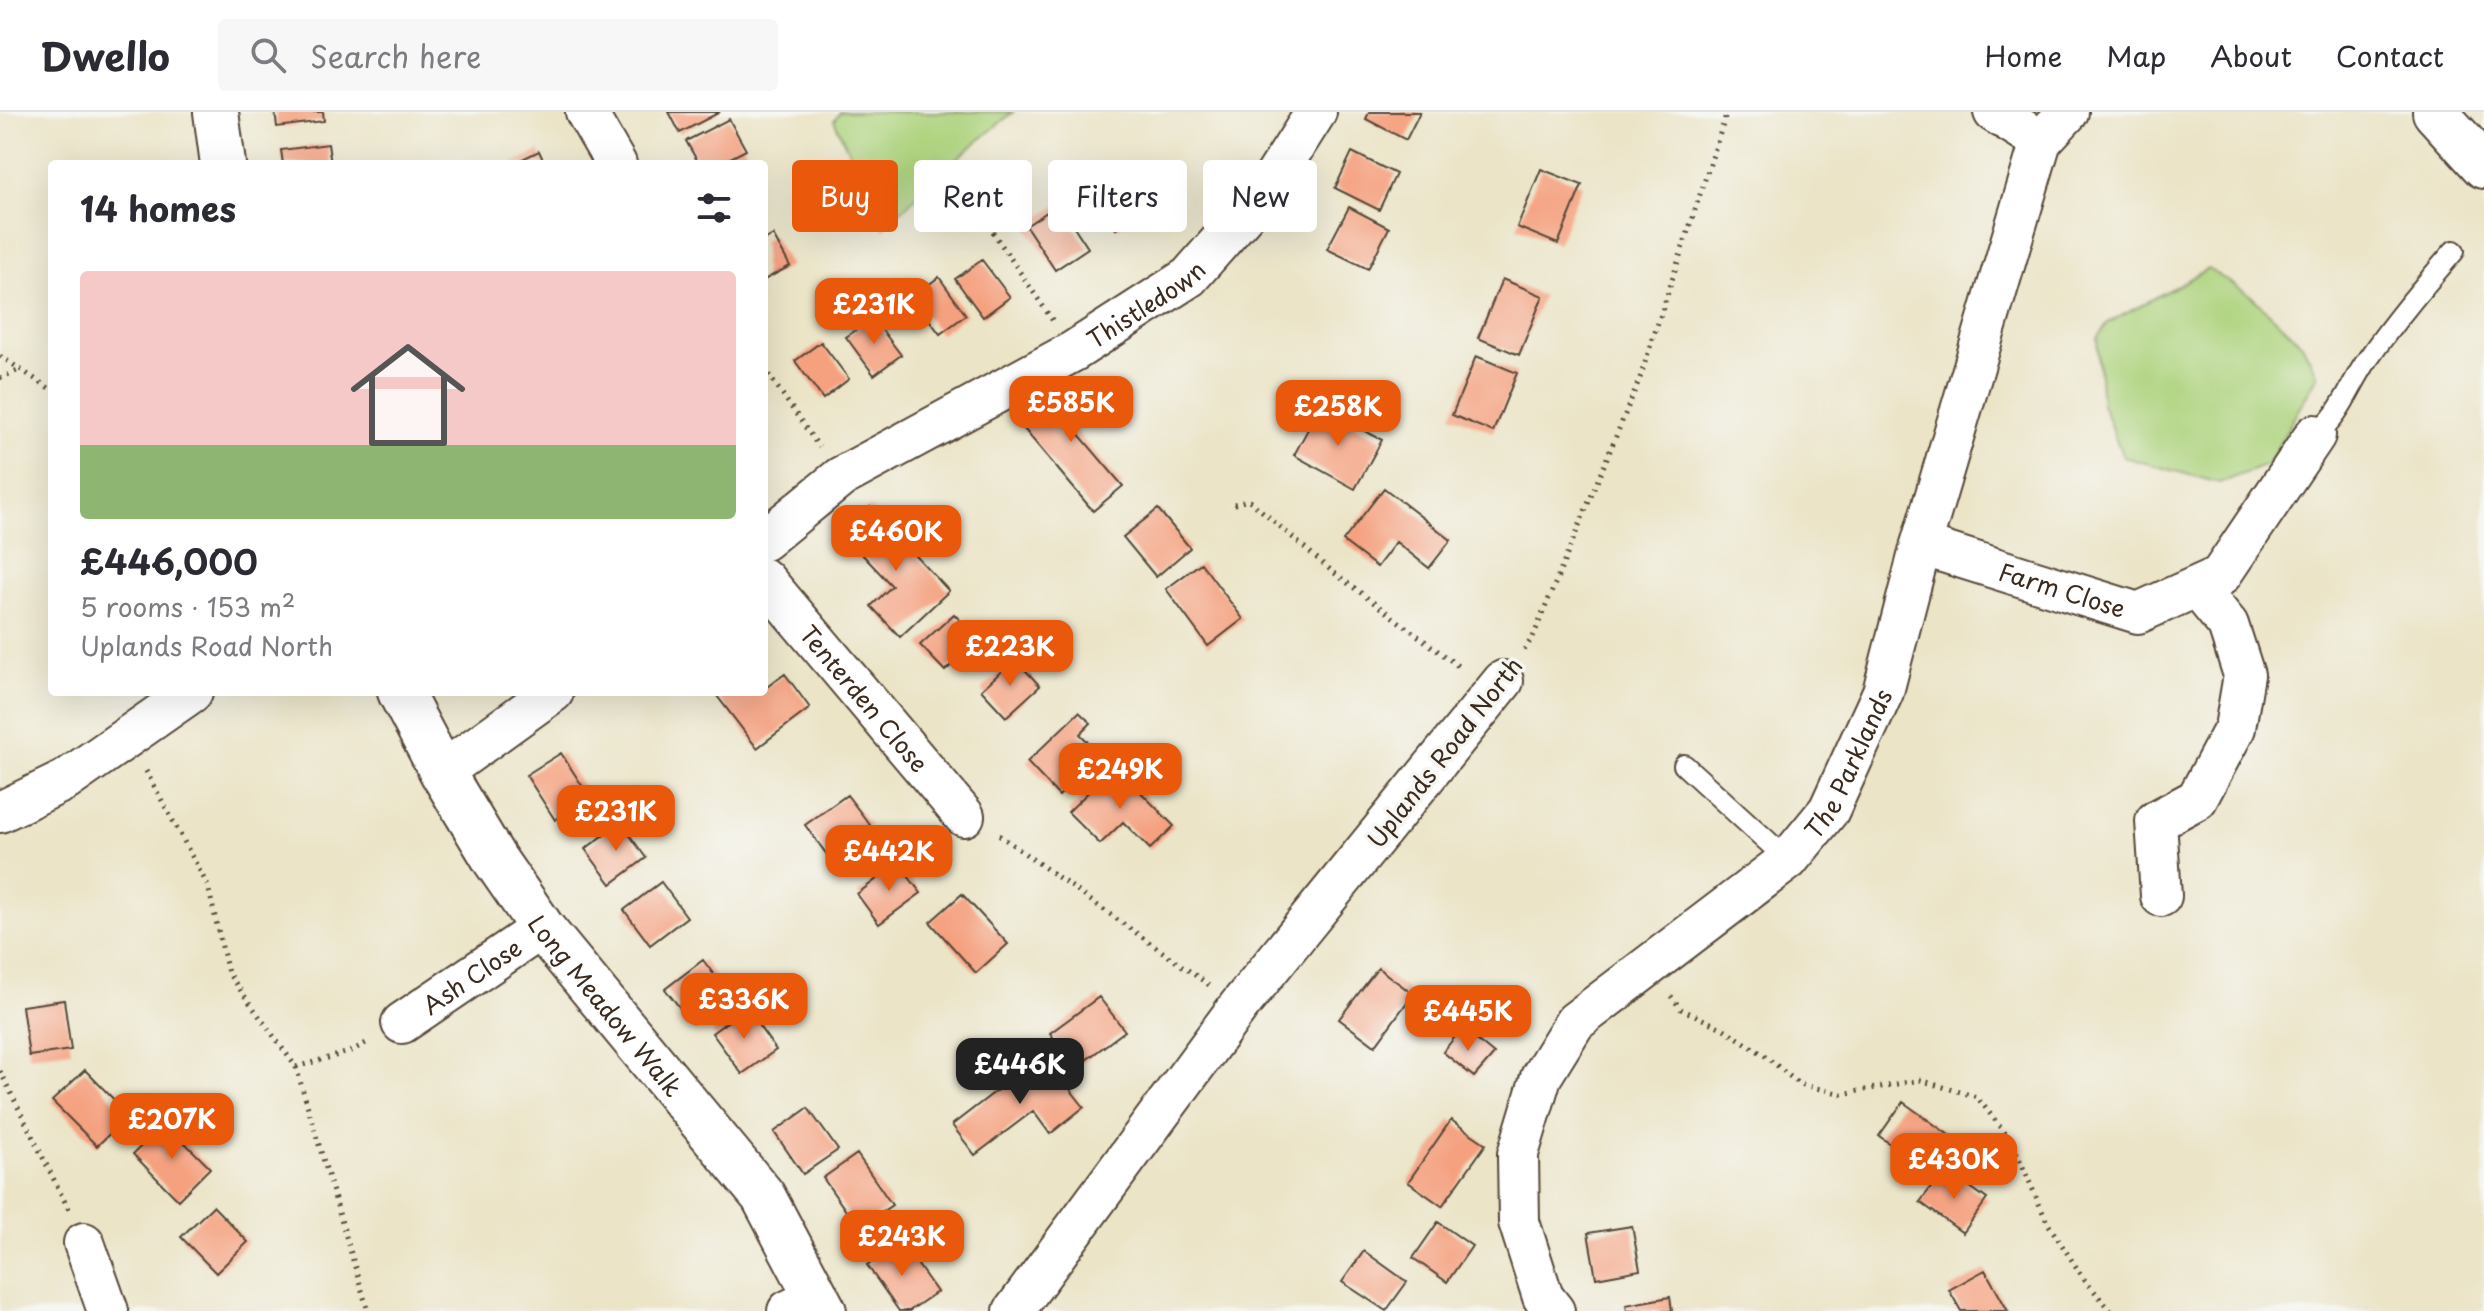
<!DOCTYPE html>
<meta charset="utf-8">
<style>
body{margin:0;font-family:"Playpen Sans",sans-serif;background:#f7f7f7;color:#2b2b33;height:100vh;display:flex;flex-direction:column;font-size:30px;white-space:nowrap}
*{box-sizing:border-box;margin:0}
p{font-size:26px;color:#7c7c81}
.icon{flex:none;width:44px;height:44px;fill:none;stroke:currentColor;stroke-width:2;stroke-linecap:round;stroke-linejoin:round}
.map{position:relative;flex:1;overflow:hidden}
.sheet{position:absolute;left:48px;top:48px;width:720px;height:536px;display:flex;flex-direction:column;background:#fff;border-radius:8px;box-shadow:0 8px 32px #0002}
.sheet>*{flex:none}
.guide{position:absolute;left:792px;top:48px;width:760px;height:72px;display:flex;gap:16px}
.price{position:absolute;translate:-50% -68px;padding:0 18px;border-radius:16px;background:#ea580c;color:#fff;font-size:26px;line-height:52px;filter:drop-shadow(0 2px 4px #0008)}
.price::after{content:'';position:absolute;left:50%;top:48px;width:24px;height:18px;margin-left:-12px;background:inherit;clip-path:polygon(0 0,100% 0,50% 100%)}
.price.on{background:#222;color:#fff}
ul{padding:0;list-style:none}
li{display:grid;align-content:center;gap:16px;height:424px;padding:0 32px}
li span{display:grid;place-items:center;height:248px;border-radius:8px;color:#555}
li>.icon{margin-inline-start:auto}
span .icon{width:144px;height:144px;fill:#fffc;stroke-width:1}
li b{font-size:34px}
h2{display:flex;justify-content:space-between;align-items:center;height:96px;padding:0 32px;font-size:34px}
.tag{padding:0 28px;border-radius:8px;background:#fff;box-shadow:0 8px 32px #0002;font-size:28px;line-height:72px}
.tag.on{background:#ea580c;color:#fff}
header{display:flex;align-items:center;gap:48px;box-sizing:border-box;height:112px;padding:0 40px;background:#fff;border-bottom:2px solid #e1e1e2}
header strong{font-size:38px}
nav{display:flex;gap:44px;margin-inline-start:auto;font-size:28px}
.search{width:560px;height:72px;background:#f7f7f7;display:flex;align-items:center;gap:20px;box-sizing:border-box;padding:0 28px;border-radius:8px;color:#7c7c81;font-size:30px}
.map>svg:first-child{display:block}
.green{fill:#add37d;stroke:#747e4e;stroke-width:2}
.building{fill:#f5a180}
.lines{fill:none;stroke-linecap:round;stroke-linejoin:round}
.service-casing{stroke:#554637;stroke-width:24}
.minor-casing{stroke:#554637;stroke-width:44}
.tertiary-casing{stroke:#554637;stroke-width:48}
.path{stroke:#554637;stroke-width:5;stroke-dasharray:2 6;stroke-linecap:butt}
.service{stroke:#fff;stroke-width:20}
.minor{stroke:#fff;stroke-width:40}
.tertiary{stroke:#fff;stroke-width:44}
.labels{text-anchor:middle;dominant-baseline:central;stroke-width:7;stroke-linejoin:round;paint-order:stroke}
.street-label{font-size:24px;fill:#3b2a1e;stroke:#f6f6f2}
</style>
<header>
<strong>Dwello</strong>
<div class="search"><svg class="icon" aria-label="search" viewBox="0 0 24 24"><circle cx="10" cy="10" r="6"/><path d="M15 15l6 6"/></svg>Search here</div>
<nav><a>Home</a><a>Map</a><a>About</a><a>Contact</a></nav>
</header>
<div class="map">
<svg width="2484" height="1199" viewBox="0 0 2484 1199">
<rect width="100%" height="100%" fill="#f6f6f2"/>
<filter id="ink" filterUnits="userSpaceOnUse"><feTurbulence type="fractalNoise" baseFrequency=".0125" numOctaves="2"/><feDisplacementMap in="SourceGraphic" scale="16" xChannelSelector="R" yChannelSelector="G"/><feConvolveMatrix kernelMatrix="1 2 1 2 8 2 1 2 1" color-interpolation-filters="sRGB"/></filter>
<filter id="wash" filterUnits="userSpaceOnUse"><feTurbulence type="fractalNoise" baseFrequency=".006" numOctaves="4" result="noise"/><feDisplacementMap in="SourceGraphic" scale="32" xChannelSelector="R" yChannelSelector="G"/><feGaussianBlur stdDeviation="1.8" result="paint"/><feColorMatrix in="noise" values="0 0 0 0 0 0 0 0 0 0 0 0 0 0 0 0 0 1.4 0 .05"/><feComposite in="paint" operator="in"/></filter>
<g filter="url(#wash)">
<rect width="100%" height="100%" fill="#ebe4c7"/>
<path class="green" d="M 840,0 L 1013,0 L 948,54 L 884,115 L 834,8 Z
M 2208,157 L 2250,183 L 2302,232 L 2318,263 L 2267,353 L 2219,371 L 2123,345 L 2102,292 L 2097,226 L 2108,211 Z"/>
<g id="blocks">
<path class="building" d="M 275,0 L 323,0 L 324,9 L 277,15 Z
M 669,0 L 720,0 L 680,21 Z
M 1369,0 L 1420,0 L 1406,28 L 1366,7 Z
M 729,7 L 746,38 L 719,52 L 699,52 L 686,29 Z
M 328,32 L 331,52 L 283,52 L 281,38 Z
M 539,39 L 545,52 L 512,52 Z
M 1352,40 L 1396,62 L 1379,98 L 1335,76 Z
M 1120,52 L 1148,95 L 1116,117 L 1087,73 Z
M 1541,57 L 1582,73 L 1558,132 L 1517,115 Z
M 1059,92 L 1088,136 L 1055,158 L 1026,114 Z
M 1349,95 L 1389,116 L 1368,157 L 1327,137 Z
M 773,123 L 790,154 L 764,168 L 764,128 Z
M 982,148 L 1010,185 L 983,205 L 955,167 Z
M 939,165 L 966,203 L 940,222 L 912,185 Z
M 1502,167 L 1543,184 L 1519,243 L 1478,226 Z
M 873,206 L 901,243 L 874,263 L 846,225 Z
M 821,230 L 849,267 L 823,287 L 795,249 Z
M 1476,244 L 1517,261 L 1493,320 L 1452,303 Z
M 1070,268 L 1098,301 L 1076,319 L 1123,374 L 1093,399 L 1019,311 Z
M 1320,295 L 1382,328 L 1355,377 L 1294,343 Z
M 1384,376 L 1451,428 L 1429,456 L 1396,430 L 1377,455 L 1343,429 Z
M 870,395 L 949,479 L 900,525 L 871,494 L 892,474 L 842,421 Z
M 1158,397 L 1190,436 L 1156,465 L 1123,425 Z
M 1201,451 L 1243,507 L 1208,534 L 1166,477 Z
M 954,502 L 979,528 L 945,559 L 920,533 Z
M 1015,547 L 1040,574 L 1006,605 L 981,578 Z
M 785,562 L 810,596 L 757,636 L 714,580 L 764,580 L 764,577 Z
M 1079,600 L 1091,611 L 1080,622 L 1101,643 L 1059,684 L 1027,650 Z
M 561,641 L 590,686 L 555,708 L 526,663 Z
M 1115,654 L 1174,714 L 1150,737 L 1123,710 L 1100,732 L 1068,700 Z
M 847,683 L 870,713 L 828,744 L 805,713 Z
M 621,711 L 646,746 L 611,772 L 585,737 Z
M 898,751 L 921,781 L 879,812 L 857,782 Z
M 661,770 L 687,805 L 650,833 L 624,798 Z
M 962,782 L 1008,832 L 976,861 L 930,810 Z
M 703,848 L 729,883 L 692,911 L 665,877 Z
M 1378,856 L 1413,882 L 1375,934 L 1339,907 Z
M 1099,885 L 1125,919 L 1075,956 L 1050,921 Z
M 64,888 L 71,938 L 29,944 L 22,894 Z
M 746,896 L 776,938 L 742,962 L 712,921 Z
M 1462,916 L 1494,942 L 1474,965 L 1443,940 Z
M 1043,943 L 1084,995 L 1050,1022 L 1033,999 L 975,1043 L 952,1013 Z
M 85,958 L 129,1003 L 97,1034 L 52,989 Z
M 1903,990 L 1953,1026 L 1929,1059 L 1879,1024 Z
M 808,996 L 838,1038 L 803,1062 L 774,1020 Z
M 1451,1008 L 1486,1032 L 1442,1094 L 1408,1070 Z
M 165,1011 L 210,1056 L 178,1088 L 133,1042 Z
M 857,1042 L 892,1093 L 858,1116 L 823,1066 Z
M 1945,1057 L 1987,1087 L 1963,1121 L 1920,1090 Z
M 213,1094 L 248,1130 L 216,1161 L 181,1125 Z
M 1438,1110 L 1472,1134 L 1447,1170 L 1413,1146 Z
M 1632,1114 L 1640,1158 L 1596,1166 L 1588,1121 Z
M 901,1129 L 937,1180 L 909,1199 L 899,1199 L 867,1153 Z
M 1364,1139 L 1407,1170 L 1386,1199 L 1342,1170 Z
M 1985,1158 L 2008,1199 L 1961,1199 L 1949,1178 Z
M 1670,1185 L 1672,1199 L 1627,1199 L 1626,1193 Z"/>
</g>
</g>
<g filter="url(#ink)">
<use href="#blocks" fill-opacity="0" stroke="#554637" stroke-width="2"/>
<g class="lines">
<g class="service-casing">
<path id="service" d="M 2315,323 C 2342,302 2349,274 2368,247 C 2394,209 2424,174 2454,139
M 1684,653 L 1788,748"/>
</g>
<g class="minor-casing">
<g id="minor">
<path d="M 586,0 L 616,52"/>
<path d="M 1994,0 L 2041,29"/>
<path id="s1" d="M 764,428 L 841,365 L 1074,239 L 1189,165 L 1269,74 L 1316,0"/>
<path id="s2" d="M 1921,433 L 2138,501 L 2220,464 L 2315,323"/>
<path id="s3" d="M 764,467 L 964,704"/>
<path d="M 442,660 L 553,580"/>
<path d="M 0,700 L 66,668 L 192,580"/>
<path d="M 2161,784 L 2156,709 L 2197,687 L 2235,616 L 2244,563 L 2228,513 L 2197,475"/>
<path id="s4" d="M 402,911 L 542,816"/>
<path d="M 84,1131 L 108,1199"/>
<path d="M 788,1199 L 818,1184"/>
<path d="M 1014,1199 L 1239,894 L 1503,569"/>
<path id="s5" d="M 1554,1199 L 1543,1185 L 1519,1110 L 1518,1042 L 1541,965 L 1575,910 L 1788,748 L 1829,698 L 1883,580 L 1921,433 L 2041,29 L 2068,0"/>
</g>
</g>
<g class="tertiary-casing">
<g id="tertiary">
<path d="M 216,0 L 223,52"/>
<path d="M 2435,0 L 2484,54"/>
<path id="s6" d="M 400,580 L 442,660 L 495,748 L 542,816 L 763,1084 L 824,1199"/>
</g>
</g>
<path class="path" d="M 948,54 L 1053,209
M 0,244 L 52,278
M 764,256 L 819,335
M 0,266 L 22,257
M 1234,392 L 1249,388 L 1333,460 L 1462,557
M 1524,538 L 1533,525 L 1640,266 L 1727,0
M 146,659 L 208,774 L 228,861 L 296,955 L 368,1199
M 999,723 L 1209,873
M 1671,884 L 1681,897 L 1724,917 L 1764,943 L 1799,972 L 1842,982 L 1920,968 L 1977,985 L 2012,1030 L 2047,1110 L 2084,1167 L 2111,1199
M 296,955 L 349,940 L 370,929
M 0,959 L 69,1098"/>
<use href="#service" class="service"/>
<use href="#minor" class="minor"/>
<use href="#tertiary" class="tertiary"/>
</g>
</g>
<g class="labels">
<g class="street-label">
<text stroke="none"><textPath href="#s1" startOffset="450">Thistledown</textPath></text>
<text stroke="none"><textPath href="#s2" startOffset="148">Farm Close</textPath></text>
<text stroke="none"><textPath href="#s3" startOffset="156">Tenterden Close</textPath></text>
<text transform="translate(1444 640) rotate(-52)">Uplands Road North</text>
<text stroke="none"><textPath href="#s5" startOffset="692">The Parklands</textPath></text>
<text stroke="none"><textPath href="#s4" startOffset="84">Ash Close</textPath></text>
<text stroke="none"><textPath href="#s6" startOffset="376">Long Meadow Walk</textPath></text>
</g>
</g>
</svg>
<b class="price" style="left:874px;top:234px">£231K</b>
<b class="price" style="left:1071px;top:332px">£585K</b>
<b class="price" style="left:1338px;top:336px">£258K</b>
<b class="price" style="left:896px;top:461px">£460K</b>
<b class="price" style="left:1010px;top:576px">£223K</b>
<b class="price" style="left:1120px;top:699px">£249K</b>
<b class="price" style="left:616px;top:741px">£231K</b>
<b class="price" style="left:889px;top:781px">£442K</b>
<b class="price" style="left:744px;top:929px">£336K</b>
<b class="price" style="left:1468px;top:941px">£445K</b>
<b class="price on" style="left:1020px;top:994px">£446K</b>
<b class="price" style="left:172px;top:1049px">£207K</b>
<b class="price" style="left:1954px;top:1089px">£430K</b>
<b class="price" style="left:902px;top:1166px">£243K</b>
<div class="guide">
<a class="tag on">Buy</a>
<a class="tag">Rent</a>
<a class="tag">Filters</a>
<a class="tag">New</a>
</div>
<section class="sheet">
<h2>14 homes<svg class="icon" aria-label="filters" viewBox="0 0 24 24"><path d="M4 7h16M4 17h16"/><circle cx="9" cy="7" r="2"/><circle cx="15" cy="17" r="2"/></svg></h2>
<ul>
<li><span style="background:linear-gradient(#f6c9c9 70%,#8fb573 0)"><svg class="icon" aria-label="home" viewBox="0 0 24 24"><path d="M3 11l9-7 9 7M6 9v11h12V9"/></svg></span><div><b>£446,000</b><p>5 rooms · 153 m²</p><p>Uplands Road North</p></div></li>
</ul>
</section>
</div>
